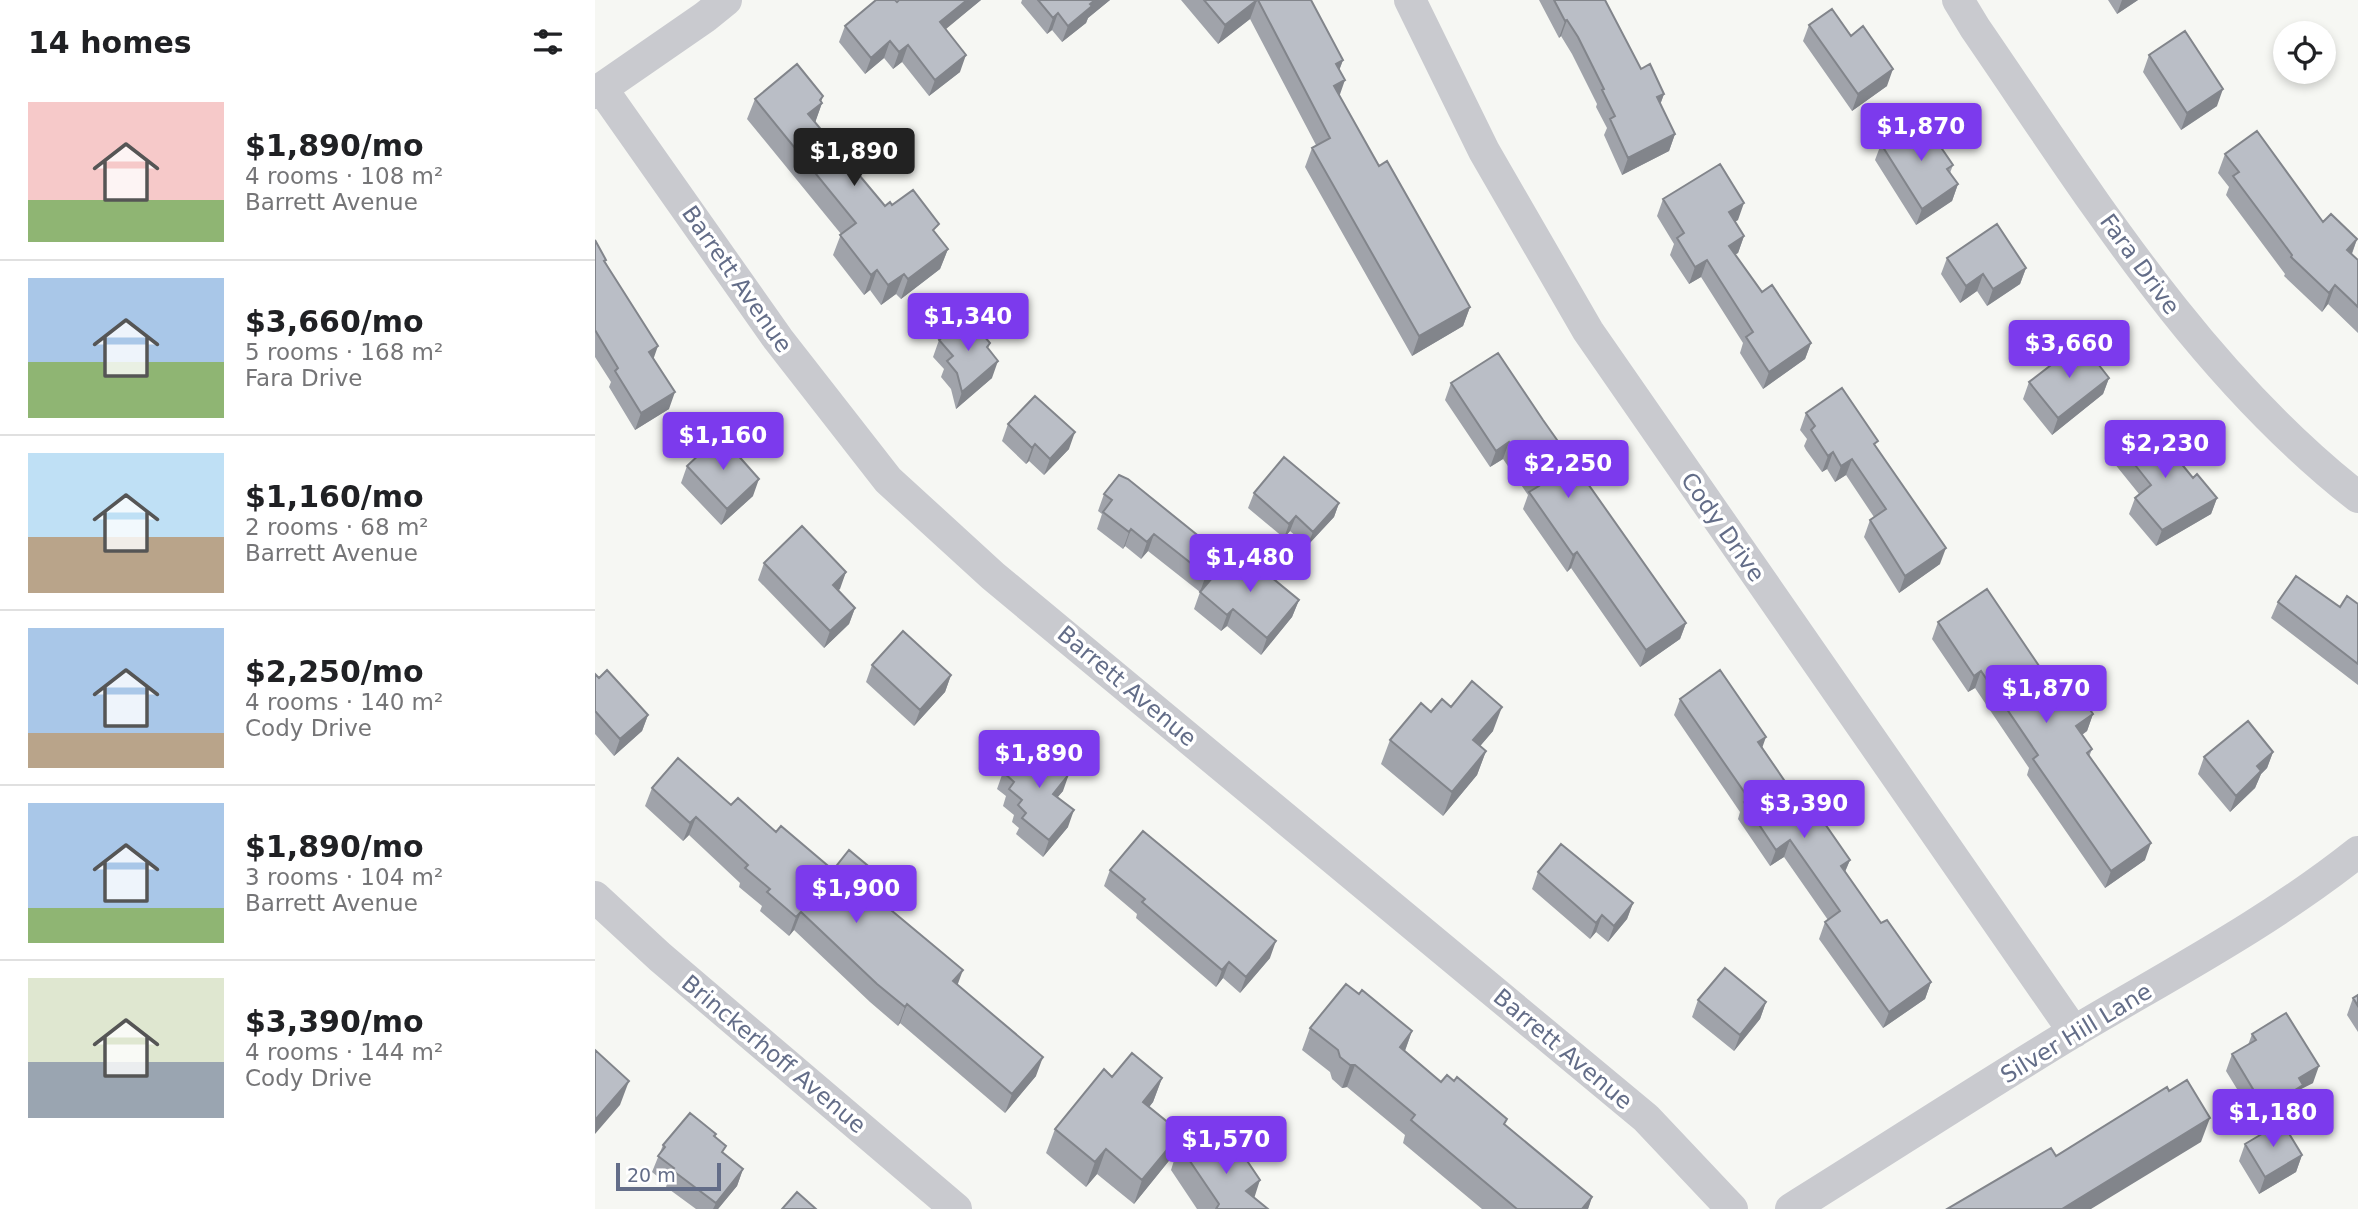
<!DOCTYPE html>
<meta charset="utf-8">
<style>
body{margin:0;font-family:"DejaVu Sans",sans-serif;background:#f6f6f6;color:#202124;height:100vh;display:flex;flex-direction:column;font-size:26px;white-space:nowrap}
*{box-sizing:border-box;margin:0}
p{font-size:23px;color:#757577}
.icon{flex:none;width:38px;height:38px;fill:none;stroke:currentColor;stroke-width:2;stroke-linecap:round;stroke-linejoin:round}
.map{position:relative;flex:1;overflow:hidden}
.side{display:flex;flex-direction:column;background:#fff;width:595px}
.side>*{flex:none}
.controls{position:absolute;left:1678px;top:21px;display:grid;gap:14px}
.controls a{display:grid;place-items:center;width:63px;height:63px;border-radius:50%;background:#fff;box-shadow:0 4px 10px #0003;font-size:35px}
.scale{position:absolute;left:21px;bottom:18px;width:105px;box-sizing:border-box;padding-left:7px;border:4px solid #636d88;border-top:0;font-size:19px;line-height:24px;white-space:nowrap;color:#636d88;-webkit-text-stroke:5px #fff;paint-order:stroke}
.price{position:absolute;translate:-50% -60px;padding:0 16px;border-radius:7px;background:#7c3aed;color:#fff;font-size:23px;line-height:46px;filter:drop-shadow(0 2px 4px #0008)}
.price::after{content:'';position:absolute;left:50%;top:42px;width:21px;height:16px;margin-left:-10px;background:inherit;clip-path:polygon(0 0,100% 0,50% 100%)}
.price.selected{background:#222;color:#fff}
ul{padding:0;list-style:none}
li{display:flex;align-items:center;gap:21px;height:175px;padding:0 28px}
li+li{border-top:2px solid #e0e0e0}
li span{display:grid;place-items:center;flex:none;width:196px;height:140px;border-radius:0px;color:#555}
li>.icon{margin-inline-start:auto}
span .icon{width:84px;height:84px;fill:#fffc;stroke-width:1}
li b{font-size:30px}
h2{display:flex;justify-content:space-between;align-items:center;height:84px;padding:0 28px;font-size:30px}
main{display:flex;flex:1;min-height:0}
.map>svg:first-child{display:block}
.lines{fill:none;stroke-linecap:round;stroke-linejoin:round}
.street{stroke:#c9cacf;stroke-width:32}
.wall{fill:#a0a3aa}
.shaded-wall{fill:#82858b}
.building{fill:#babec6;stroke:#82858b;stroke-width:2}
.labels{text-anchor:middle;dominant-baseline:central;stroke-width:7;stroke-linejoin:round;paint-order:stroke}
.street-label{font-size:23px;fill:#636d88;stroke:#fff}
</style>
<main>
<section class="side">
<h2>14 homes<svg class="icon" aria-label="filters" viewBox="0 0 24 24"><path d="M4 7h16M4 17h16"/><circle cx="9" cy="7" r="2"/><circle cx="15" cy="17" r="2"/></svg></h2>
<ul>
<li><span style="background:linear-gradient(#f6c9c9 70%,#8fb573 0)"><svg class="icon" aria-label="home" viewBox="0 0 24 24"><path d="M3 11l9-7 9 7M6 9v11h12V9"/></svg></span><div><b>$1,890/mo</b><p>4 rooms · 108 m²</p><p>Barrett Avenue</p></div></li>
<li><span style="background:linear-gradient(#a9c7e8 60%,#8fb573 0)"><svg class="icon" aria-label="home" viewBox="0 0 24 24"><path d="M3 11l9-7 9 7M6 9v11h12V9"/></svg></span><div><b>$3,660/mo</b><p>5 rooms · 168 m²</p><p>Fara Drive</p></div></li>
<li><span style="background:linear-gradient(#bfe0f5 60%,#b9a48a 0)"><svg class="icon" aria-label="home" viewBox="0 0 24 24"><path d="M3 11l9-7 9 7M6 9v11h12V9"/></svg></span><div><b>$1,160/mo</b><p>2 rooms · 68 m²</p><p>Barrett Avenue</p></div></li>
<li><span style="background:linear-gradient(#a9c7e8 75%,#b9a48a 0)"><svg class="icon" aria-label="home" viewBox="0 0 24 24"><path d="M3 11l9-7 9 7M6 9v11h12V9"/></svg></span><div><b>$2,250/mo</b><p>4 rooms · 140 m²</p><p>Cody Drive</p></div></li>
<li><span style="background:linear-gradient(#a9c7e8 75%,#8fb573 0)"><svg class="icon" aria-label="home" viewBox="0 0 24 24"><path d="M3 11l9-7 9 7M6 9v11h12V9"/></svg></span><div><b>$1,890/mo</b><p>3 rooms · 104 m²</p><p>Barrett Avenue</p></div></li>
<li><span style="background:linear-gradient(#dfe7d0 60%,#9aa5b1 0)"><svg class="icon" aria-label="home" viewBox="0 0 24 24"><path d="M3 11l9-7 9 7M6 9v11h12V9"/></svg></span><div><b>$3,390/mo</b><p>4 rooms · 144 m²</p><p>Cody Drive</p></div></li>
</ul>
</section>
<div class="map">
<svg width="1763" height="1209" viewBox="0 0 1763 1209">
<rect width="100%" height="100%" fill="#f6f7f3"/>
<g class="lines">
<path class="street" d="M 815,0 L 889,151 L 993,331 L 1479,1032
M 1363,0 L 1380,28 C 1494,194 1602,371 1763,497
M 7,89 L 183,339 L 293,480 L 398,576 L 1051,1118 L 1137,1209
M 0,93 L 110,17 L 131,0
M 0,897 L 65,957 L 361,1209
M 1196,1209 C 1291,1150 1384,1089 1480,1031 C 1576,974 1675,922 1763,852"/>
</g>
<path class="wall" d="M 304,0 L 386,0 L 350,29 L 365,72 L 334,96 L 307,62 L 298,69 L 289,58 L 270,74 L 244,42 L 250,26 Z
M 427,0 L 515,0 L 493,18 L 491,23 L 467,42 L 457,30 L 452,34 L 426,3 Z
M 586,0 L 716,0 L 748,60 L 744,70 L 744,96 L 784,166 L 875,307 L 868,326 L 817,356 L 710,167 L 717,148 L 721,145 L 655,19 L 623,44 Z
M 944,0 L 1010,0 L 1046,69 L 1069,94 L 1065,105 L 1080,134 L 1074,151 L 1027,175 L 1009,135 L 1012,128 L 1001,107 L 1002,104 L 977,54 L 966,36 L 964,38 Z
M 1513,0 L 1543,0 L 1522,14 Z
M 1214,25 L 1292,86 L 1257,111 L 1208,41 Z
M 1554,55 L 1622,106 L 1586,130 L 1548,72 Z
M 160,99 L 226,102 L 227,103 L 220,122 L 290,206 L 297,205 L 341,233 L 353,249 L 345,269 L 306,299 L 301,294 L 286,305 L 275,290 L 269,295 L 238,255 L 246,234 L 152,119 Z
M 1286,144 L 1358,165 L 1355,173 L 1363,184 L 1357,201 L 1321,225 L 1280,160 Z
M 1630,154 L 1728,222 L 1762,239 L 1757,254 L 1763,260 L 1763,333 L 1733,304 L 1727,312 L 1689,276 L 1690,274 L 1631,195 L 1634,187 L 1623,173 Z
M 1068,199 L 1143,220 L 1140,221 L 1149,236 L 1143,253 L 1140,254 L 1167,292 L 1216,343 L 1210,359 L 1168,389 L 1145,353 L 1148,343 L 1106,277 L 1094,284 L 1075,255 L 1079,244 L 1062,216 Z
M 0,240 L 58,358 L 74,409 L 40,430 L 14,387 L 16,382 L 0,357 Z
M 1352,258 L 1431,268 L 1425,284 L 1392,306 L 1382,291 L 1365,303 L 1346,274 Z
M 344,340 L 395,343 L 393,349 L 397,378 L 361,409 L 356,389 L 346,377 L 349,369 L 338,357 Z
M 1514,378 L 1508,394 L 1457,435 L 1428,399 L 1434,382 Z
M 856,383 L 948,420 L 1091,623 L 1085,639 L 1045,667 L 976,568 L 972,572 L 928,509 L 933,495 L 908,459 L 895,467 L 850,400 Z
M 1211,413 L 1281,447 L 1345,564 L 1304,593 L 1269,537 L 1275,520 L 1279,517 L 1251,475 L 1240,482 L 1232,469 L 1227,472 L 1211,450 L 1209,446 L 1212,439 L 1205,430 Z
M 413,424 L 474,449 L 449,475 L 434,461 L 431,464 L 407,441 Z
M 1525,446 L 1598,478 L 1622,498 L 1616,514 L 1561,546 L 1534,514 L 1540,498 L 1544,494 L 1519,463 Z
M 92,466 L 158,496 L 126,525 L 86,483 Z
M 659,493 L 744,503 L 739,517 L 712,546 L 695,531 L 689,538 L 653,508 Z
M 509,494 L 621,572 L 605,592 L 553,551 L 546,559 L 530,546 L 528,549 L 502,529 L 507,514 L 503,511 Z
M 169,563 L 251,572 L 243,590 L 260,608 L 254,624 L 229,648 L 163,580 Z
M 605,592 L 704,600 L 697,617 L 666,655 L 632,626 L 626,631 L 599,609 Z
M 1683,602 L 1745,607 L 1763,604 L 1763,685 L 1676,618 Z
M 1343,622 L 1457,685 L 1498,714 L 1492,731 L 1487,735 L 1497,749 L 1494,757 L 1550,860 L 1510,888 L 1432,775 L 1434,768 L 1380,688 L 1373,692 L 1337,639 Z
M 277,665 L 356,675 L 350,692 L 319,726 L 271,682 Z
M 0,674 L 4,678 L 53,715 L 47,731 L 19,756 L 0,734 Z
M 1085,699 L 1167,747 L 1198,793 L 1255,860 L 1250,872 L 1286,923 L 1336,982 L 1330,999 L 1288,1028 L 1224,939 L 1230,922 L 1233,920 L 1189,857 L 1175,866 L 1143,819 L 1145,812 L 1079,715 Z
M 856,707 L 898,731 L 885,746 L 891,751 L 882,775 L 848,816 L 786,764 L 795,740 L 836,712 Z
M 1678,752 L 1672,768 L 1666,774 L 1660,788 L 1635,812 L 1603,774 L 1609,757 Z
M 408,772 L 468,791 L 462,797 L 473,827 L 448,857 L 421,834 L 424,828 L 417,822 L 419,815 L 408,806 L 411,796 L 402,789 Z
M 57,788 L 136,805 L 238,870 L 272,889 L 362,985 L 441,1076 L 410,1113 L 305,1023 L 303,1026 L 275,1002 L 199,930 L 194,936 L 165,911 L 167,906 L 144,887 L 145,883 L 94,835 L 88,841 L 50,806 Z
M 515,870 L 675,958 L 645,993 L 628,978 L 621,987 L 541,918 L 542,914 L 509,886 Z
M 943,872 L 1038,903 L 1032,919 L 1013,942 L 1001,932 L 995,939 L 937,889 Z
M 764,994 L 817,1031 L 810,1051 L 846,1082 L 910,1125 L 997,1197 L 993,1209 L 887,1209 L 808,1143 L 810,1135 L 752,1087 L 747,1088 L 737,1079 L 735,1072 L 707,1050 L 715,1028 Z
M 1763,995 L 1763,1032 L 1752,1015 L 1758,998 Z
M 1103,1000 L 1171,1002 L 1165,1019 L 1139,1051 L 1097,1017 Z
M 1657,1034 L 1718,1083 L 1706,1089 L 1702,1102 L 1664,1125 L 1631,1071 L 1637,1054 L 1653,1045 Z
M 517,1077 L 567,1078 L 558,1102 L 554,1107 L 577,1157 L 539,1204 L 502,1174 L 491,1187 L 451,1153 L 460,1129 Z
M 121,1134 L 120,1137 L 128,1154 L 148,1169 L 142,1186 L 123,1209 L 101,1209 L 71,1187 L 72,1184 L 57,1172 L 68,1145 Z
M 1650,1144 L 1707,1155 L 1701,1172 L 1664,1194 L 1644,1161 Z
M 584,1145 L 659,1198 L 673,1209 L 602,1209 L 576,1170 Z"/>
<path class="shaded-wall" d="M 372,0 L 386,0 L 339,39 L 345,22 Z
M 500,0 L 515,0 L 493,18 L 491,23 L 467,42 L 473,26 Z
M 662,0 L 655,19 L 623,44 L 630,25 Z
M 1527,0 L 1543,0 L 1522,14 Z
M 463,13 L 457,30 L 452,34 L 458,18 Z
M 972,20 L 966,36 L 964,38 L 970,21 Z
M 295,41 L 289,58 L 270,74 L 276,58 Z
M 313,45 L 307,62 L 298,69 L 304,52 Z
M 371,55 L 365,72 L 334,96 L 340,80 Z
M 748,60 L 741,79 L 741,64 Z
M 1298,69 L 1292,86 L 1257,111 L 1263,94 Z
M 750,80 L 743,100 L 739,86 Z
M 1628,89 L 1622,106 L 1586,130 L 1592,113 Z
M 1069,94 L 1063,110 L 1062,97 Z
M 228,96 L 225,105 L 227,103 L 220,123 L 213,114 Z
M 1080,134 L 1074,151 L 1027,175 L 1033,158 Z
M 1363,184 L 1357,201 L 1321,225 L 1327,209 Z
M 1149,203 L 1143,220 L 1128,229 L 1134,212 Z
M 1149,236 L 1143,253 L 1128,262 L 1134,246 Z
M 1762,239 L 1755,258 L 1752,250 Z
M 353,249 L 345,269 L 306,299 L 313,279 Z
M 1112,260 L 1106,277 L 1094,284 L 1100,267 Z
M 1431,268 L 1425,284 L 1392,306 L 1398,289 Z
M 282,270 L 275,290 L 269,295 L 276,275 Z
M 309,274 L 301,294 L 286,305 L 293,285 Z
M 1388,274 L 1382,291 L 1365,303 L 1371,286 Z
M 1740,285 L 1733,304 L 1727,312 L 1734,293 Z
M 875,307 L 868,326 L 817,356 L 824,336 Z
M 1216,343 L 1210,359 L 1168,389 L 1174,372 Z
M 63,346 L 57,363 L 54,352 Z
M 403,361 L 397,378 L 361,409 L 367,392 Z
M 1514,378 L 1508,394 L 1457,435 L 1463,418 Z
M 80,392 L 74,409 L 40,430 L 46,413 Z
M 480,432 L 474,449 L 449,475 L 455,459 Z
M 914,442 L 908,459 L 895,467 L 901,451 Z
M 440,444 L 434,461 L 431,464 L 437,448 Z
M 1238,452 L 1232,469 L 1227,472 L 1233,456 Z
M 1257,459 L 1251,475 L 1240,482 L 1246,466 Z
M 164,479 L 158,496 L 126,525 L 132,509 Z
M 1622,498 L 1616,514 L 1561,546 L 1567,530 Z
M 744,503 L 739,517 L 712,546 L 718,532 Z
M 701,516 L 695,531 L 689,538 L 694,524 Z
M 536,529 L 530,546 L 528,549 L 534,532 Z
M 559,534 L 553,551 L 546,559 L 552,542 Z
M 1351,548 L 1345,564 L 1304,593 L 1310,576 Z
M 982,552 L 976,568 L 972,572 L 978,555 Z
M 627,555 L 621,572 L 605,592 L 611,575 Z
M 251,572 L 245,589 L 232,601 L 238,585 Z
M 704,600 L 697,617 L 666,655 L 672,638 Z
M 260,608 L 254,624 L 229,648 L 235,631 Z
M 638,609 L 632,626 L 626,631 L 632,615 Z
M 1091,623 L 1085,639 L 1045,667 L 1051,650 Z
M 1386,671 L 1380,688 L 1373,692 L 1379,676 Z
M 356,675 L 350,692 L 319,726 L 325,710 Z
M 907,707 L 898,731 L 869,765 L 878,740 Z
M 1498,714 L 1492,731 L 1475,743 L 1481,726 Z
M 53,715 L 47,731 L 19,756 L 25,739 Z
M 1171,737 L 1165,754 L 1163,742 Z
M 891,751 L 882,775 L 848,816 L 857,792 Z
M 1678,752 L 1672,768 L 1666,774 L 1660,788 L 1635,812 L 1641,796 L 1662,766 Z
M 474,774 L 468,791 L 452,810 L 458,794 Z
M 479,810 L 473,827 L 448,857 L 454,840 Z
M 101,817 L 94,835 L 88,841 L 95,823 Z
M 1195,840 L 1189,857 L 1175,866 L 1181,850 Z
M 1556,843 L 1550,860 L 1510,888 L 1516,871 Z
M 1255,860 L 1248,876 L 1246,866 Z
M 278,870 L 272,889 L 266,885 Z
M 1038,903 L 1032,919 L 1013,942 L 1019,926 Z
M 206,912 L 199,930 L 194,936 L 201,917 Z
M 1007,915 L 1001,932 L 995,939 L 1001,923 Z
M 681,941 L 675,958 L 645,993 L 651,977 Z
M 634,962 L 628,978 L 621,987 L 627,970 Z
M 368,970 L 361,989 L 358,981 Z
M 1336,982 L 1330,999 L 1288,1028 L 1294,1012 Z
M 1171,1002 L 1165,1019 L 1139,1051 L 1145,1035 Z
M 312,1004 L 305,1023 L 303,1026 L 310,1007 Z
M 817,1031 L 809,1053 L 805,1047 Z
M 448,1057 L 441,1076 L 410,1113 L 417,1094 Z
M 755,1065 L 760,1065 L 752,1087 L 747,1088 Z
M 1724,1066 L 1718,1083 L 1706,1089 L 1702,1102 L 1664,1125 L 1670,1109 L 1704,1078 Z
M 567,1078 L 558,1102 L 539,1126 L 548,1102 Z
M 34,1081 L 25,1105 L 0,1134 L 0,1120 Z
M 1615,1118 L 1606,1142 L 1496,1209 L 1466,1209 Z
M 586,1133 L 577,1157 L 539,1204 L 547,1180 Z
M 511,1149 L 502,1174 L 491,1187 L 500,1162 Z
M 1707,1155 L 1701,1172 L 1664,1194 L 1670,1177 Z
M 148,1169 L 142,1186 L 123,1209 L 118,1209 L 121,1203 Z
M 665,1180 L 657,1205 L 651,1191 Z
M 997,1197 L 993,1209 L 987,1209 Z"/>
<path class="building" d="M 281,0 L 300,0 L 302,2 L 304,0 L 372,0 L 345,22 L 371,55 L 340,80 L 313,45 L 304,52 L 295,41 L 276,58 L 250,26 Z
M 443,0 L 500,0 L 495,4 L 497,6 L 473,26 L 463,13 L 458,18 Z
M 609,0 L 662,0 L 630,25 Z
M 663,0 L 716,0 L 748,60 L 741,64 L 750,80 L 739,86 L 784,166 L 792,161 L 875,307 L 824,336 L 717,148 L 735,138 Z
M 959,0 L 1010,0 L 1046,69 L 1055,64 L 1069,94 L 1062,97 L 1080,134 L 1033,158 L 1015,119 L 1020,116 L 1007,90 L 1009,89 L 983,37 L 972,20 L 970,21 Z
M 1237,9 L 1256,36 L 1268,26 L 1298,69 L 1263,94 L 1214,25 Z
M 1590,31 L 1628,89 L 1592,113 L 1554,55 Z
M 202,64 L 228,96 L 225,100 L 227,103 L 213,114 L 290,206 L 295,202 L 297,205 L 318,190 L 344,224 L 338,230 L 353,249 L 313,279 L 309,274 L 293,285 L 282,270 L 276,275 L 245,235 L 261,223 L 160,99 Z
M 1318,121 L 1323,128 L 1330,124 L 1358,165 L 1352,169 L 1363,184 L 1327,209 L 1286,144 Z
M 1662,131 L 1728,222 L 1736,214 L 1762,239 L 1752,250 L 1763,260 L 1763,307 L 1740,285 L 1734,293 L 1696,257 L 1697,255 L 1638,176 L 1644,172 L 1630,154 Z
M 1125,164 L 1149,203 L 1134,212 L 1149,236 L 1134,246 L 1167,292 L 1177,285 L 1216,343 L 1174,372 L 1151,337 L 1158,332 L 1112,260 L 1100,267 L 1082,238 L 1089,233 L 1068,199 Z
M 1402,224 L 1431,268 L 1398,289 L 1388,274 L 1371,286 L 1352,258 Z
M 0,240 L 11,260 L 9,261 L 63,346 L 54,352 L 80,392 L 46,413 L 20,371 L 23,368 L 0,330 Z
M 373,317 L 395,343 L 392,347 L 403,361 L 367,392 L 362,373 L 352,361 L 358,356 L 344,340 Z
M 1486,342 L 1514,378 L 1463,418 L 1434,382 Z
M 903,353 L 948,420 L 1091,623 L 1051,650 L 982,552 L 978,555 L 934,492 L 944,486 L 914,442 L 901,451 L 856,383 Z
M 1247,388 L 1283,441 L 1279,444 L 1351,548 L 1310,576 L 1275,520 L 1291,509 L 1257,459 L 1246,466 L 1238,452 L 1233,456 L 1216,430 L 1220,426 L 1211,413 Z
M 440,396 L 480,432 L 455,459 L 440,444 L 437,448 L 413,424 Z
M 1553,423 L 1598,478 L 1602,474 L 1622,498 L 1567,530 L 1540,498 L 1556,485 L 1525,446 Z
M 125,435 L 164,479 L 132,509 L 92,466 Z
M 689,457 L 744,503 L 718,532 L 701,516 L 694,524 L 659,493 Z
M 524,475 L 533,479 L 627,555 L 611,575 L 559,534 L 552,542 L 536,529 L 534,532 L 508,512 L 517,500 L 509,494 Z
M 207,526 L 251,572 L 238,585 L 260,608 L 235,631 L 169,563 Z
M 642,549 L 704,600 L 672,638 L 638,609 L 632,615 L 605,592 Z
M 1701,576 L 1745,607 L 1752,596 L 1763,604 L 1763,664 L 1683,602 Z
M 1392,589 L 1457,685 L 1471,675 L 1498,714 L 1481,726 L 1497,749 L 1492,753 L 1556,843 L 1516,871 L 1438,759 L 1443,755 L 1386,671 L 1379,676 L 1343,622 Z
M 308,631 L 356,675 L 325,710 L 277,665 Z
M 12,670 L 53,715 L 25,739 L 0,711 L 0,674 L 4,678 Z
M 1125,670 L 1171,737 L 1163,742 L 1198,793 L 1205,788 L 1255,860 L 1246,866 L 1286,923 L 1292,920 L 1336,982 L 1294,1012 L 1230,922 L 1245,911 L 1195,840 L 1181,850 L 1149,802 L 1154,799 L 1085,699 Z
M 877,681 L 907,707 L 878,740 L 891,751 L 857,792 L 795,740 L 826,703 L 836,712 L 847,699 L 856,707 Z
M 1653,721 L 1678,752 L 1662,766 L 1666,771 L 1641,796 L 1609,757 Z
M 434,741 L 474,774 L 458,794 L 479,810 L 454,840 L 427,818 L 431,813 L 423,805 L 427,800 L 414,789 L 419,782 L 408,772 Z
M 83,758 L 136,805 L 143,798 L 181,832 L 186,826 L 238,870 L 254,850 L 278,870 L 266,885 L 368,970 L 358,981 L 448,1057 L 417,1094 L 312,1004 L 310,1007 L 282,984 L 206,912 L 201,917 L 172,892 L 175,889 L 150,868 L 153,865 L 101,817 L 95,823 L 57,788 Z
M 548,831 L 681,941 L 651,977 L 634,962 L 627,970 L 547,902 L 550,899 L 515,870 Z
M 966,844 L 1038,903 L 1019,926 L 1007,915 L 1001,923 L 943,872 Z
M 1130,968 L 1171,1002 L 1145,1035 L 1103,1000 Z
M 751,984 L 764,994 L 767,990 L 817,1031 L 805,1047 L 846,1082 L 852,1075 L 859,1081 L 862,1077 L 912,1119 L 909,1124 L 997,1197 L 987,1209 L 922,1209 L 816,1120 L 820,1115 L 760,1065 L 755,1065 L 745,1057 L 743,1050 L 715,1028 Z
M 1763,995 L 1763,1006 L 1758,998 Z
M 1691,1013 L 1724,1066 L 1704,1078 L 1708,1085 L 1670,1109 L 1637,1054 L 1661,1040 L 1657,1034 Z
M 0,1050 L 34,1081 L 0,1120 Z
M 537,1053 L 567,1078 L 548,1102 L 586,1133 L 547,1180 L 511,1149 L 500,1162 L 460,1129 L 509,1069 L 517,1077 Z
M 1592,1080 L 1615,1118 L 1467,1209 L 1352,1209 L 1456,1148 L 1461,1156 L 1572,1087 L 1574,1091 Z
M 95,1113 L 121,1134 L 119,1136 L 131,1146 L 127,1152 L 148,1169 L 121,1203 L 77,1170 L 79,1168 L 63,1156 L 70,1147 L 68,1145 Z
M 1687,1122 L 1707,1155 L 1670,1177 L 1650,1144 Z
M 591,1140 L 612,1158 L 638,1140 L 665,1180 L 651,1191 L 673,1209 L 621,1209 L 624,1204 L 584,1145 Z
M 202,1192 L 221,1209 L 187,1209 Z"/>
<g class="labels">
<g class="street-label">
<text transform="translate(1545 264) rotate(54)">Fara Drive</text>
<text transform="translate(142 279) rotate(55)">Barrett Avenue</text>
<text transform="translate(1128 527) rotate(55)">Cody Drive</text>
<text transform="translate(532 686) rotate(40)">Barrett Avenue</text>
<text transform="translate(1481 1033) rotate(-31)">Silver Hill Lane</text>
<text transform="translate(968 1049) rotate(40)">Barrett Avenue</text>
<text transform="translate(179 1054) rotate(40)">Brinckerhoff Avenue</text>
</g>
</g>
</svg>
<div class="controls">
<a><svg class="icon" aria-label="locate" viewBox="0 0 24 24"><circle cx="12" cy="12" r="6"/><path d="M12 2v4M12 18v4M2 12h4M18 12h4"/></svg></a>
</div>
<div class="scale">20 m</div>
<b class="price" style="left:1326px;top:163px">$1,870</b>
<b class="price selected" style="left:259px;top:188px">$1,890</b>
<b class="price" style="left:373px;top:353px">$1,340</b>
<b class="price" style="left:1474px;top:380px">$3,660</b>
<b class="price" style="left:128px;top:472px">$1,160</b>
<b class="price" style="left:1570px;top:480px">$2,230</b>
<b class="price" style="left:973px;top:500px">$2,250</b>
<b class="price" style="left:655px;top:594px">$1,480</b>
<b class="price" style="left:1451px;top:725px">$1,870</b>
<b class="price" style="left:444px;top:790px">$1,890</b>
<b class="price" style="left:1209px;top:840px">$3,390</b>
<b class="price" style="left:261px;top:925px">$1,900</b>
<b class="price" style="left:1678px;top:1149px">$1,180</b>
<b class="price" style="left:631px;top:1176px">$1,570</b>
</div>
</main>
